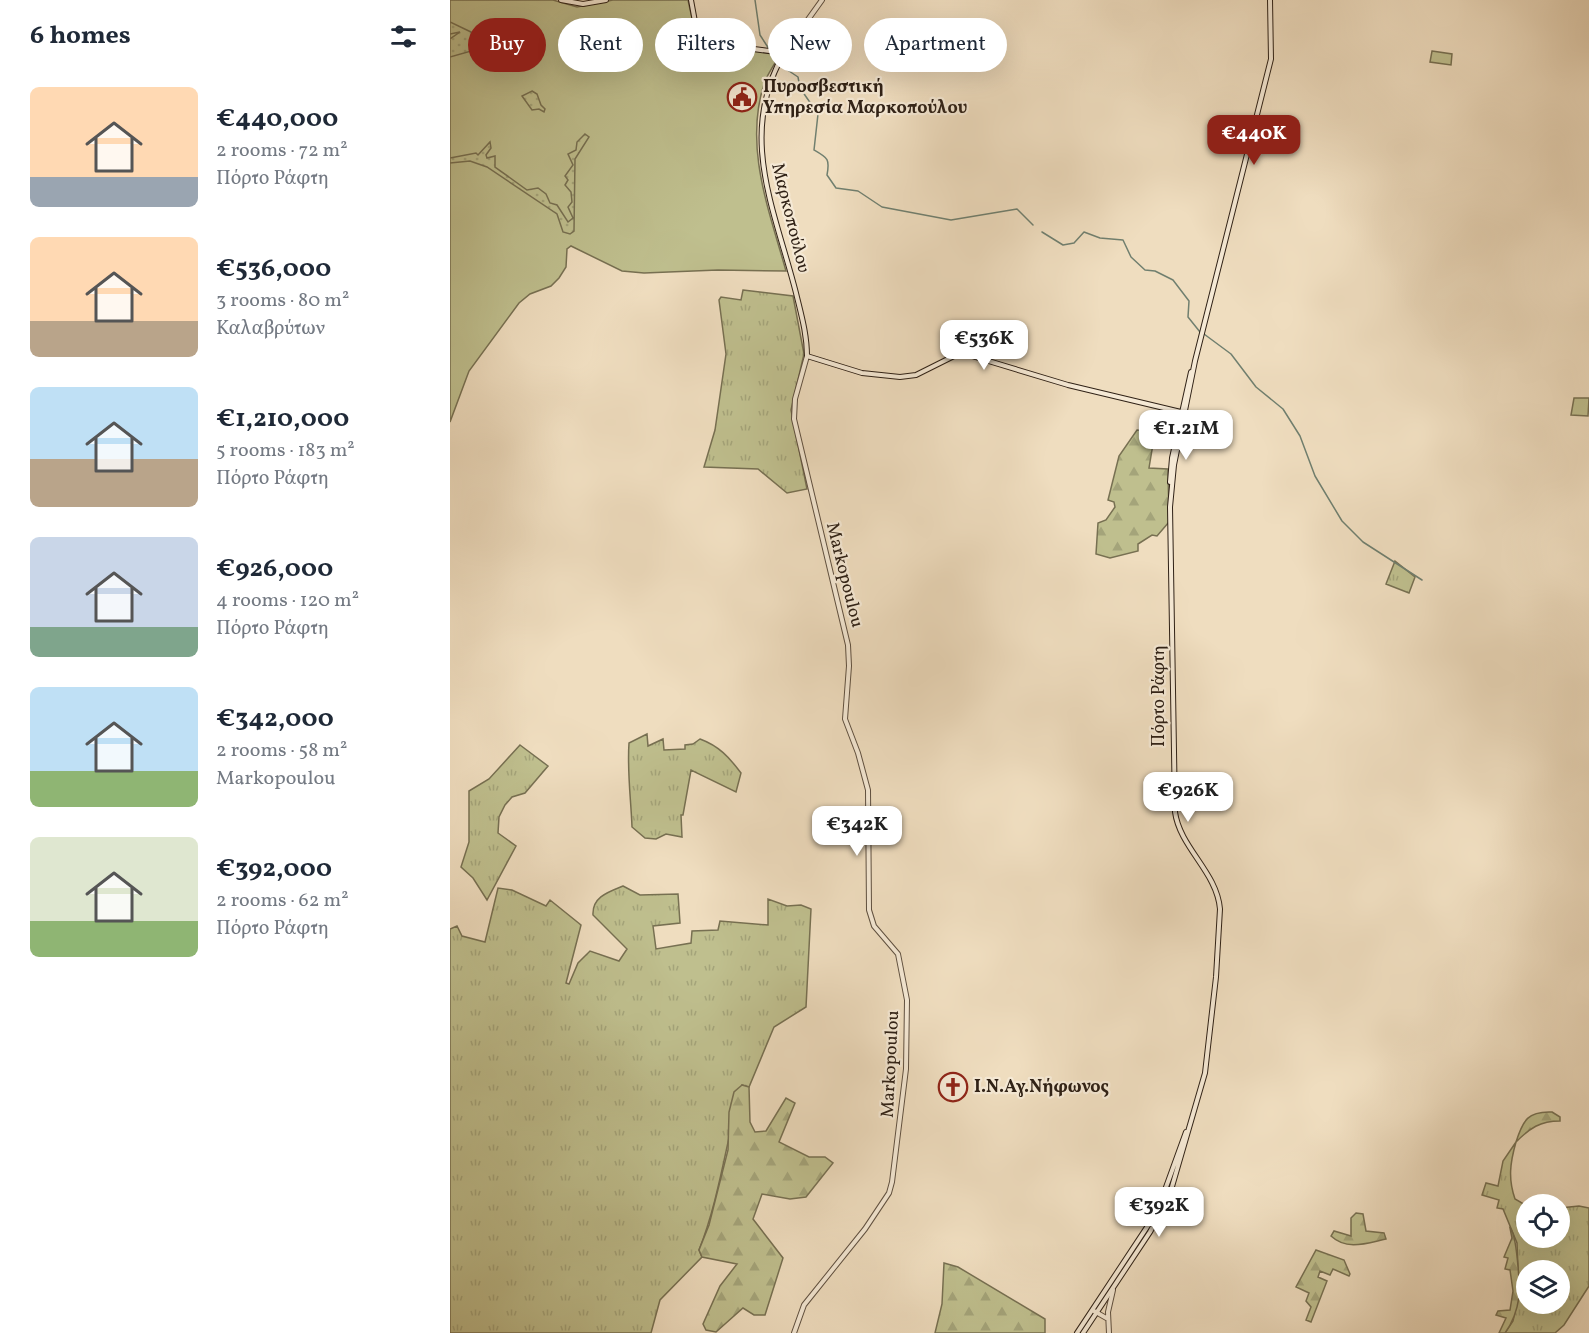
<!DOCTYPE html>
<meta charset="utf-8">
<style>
body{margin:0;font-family:Vollkorn,serif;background:#f6f6f7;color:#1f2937;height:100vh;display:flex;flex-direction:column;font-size:22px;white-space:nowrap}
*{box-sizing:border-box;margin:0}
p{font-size:20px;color:#747a83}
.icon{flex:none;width:33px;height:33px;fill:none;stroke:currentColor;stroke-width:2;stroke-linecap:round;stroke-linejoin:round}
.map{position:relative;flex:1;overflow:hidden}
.side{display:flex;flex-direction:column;background:#fff;width:450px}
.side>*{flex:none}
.banner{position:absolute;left:18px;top:18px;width:570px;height:54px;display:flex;gap:12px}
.buttons{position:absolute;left:1066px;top:1194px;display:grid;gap:12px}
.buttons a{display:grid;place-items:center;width:54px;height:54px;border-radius:50%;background:#fff;box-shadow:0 6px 24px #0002;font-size:30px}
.price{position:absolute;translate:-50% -51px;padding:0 14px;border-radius:12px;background:#fff;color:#222;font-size:20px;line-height:39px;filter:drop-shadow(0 2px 3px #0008)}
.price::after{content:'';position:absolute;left:50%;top:36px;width:18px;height:14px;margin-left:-9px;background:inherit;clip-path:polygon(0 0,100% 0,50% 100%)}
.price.selected{background:#8f2418;color:#fff}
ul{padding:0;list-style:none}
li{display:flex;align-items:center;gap:18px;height:150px;padding:0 30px}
li span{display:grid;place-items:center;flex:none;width:168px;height:120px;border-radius:9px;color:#555}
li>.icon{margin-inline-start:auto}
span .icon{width:72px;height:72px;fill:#fffc;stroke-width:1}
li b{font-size:26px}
h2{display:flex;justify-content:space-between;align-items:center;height:72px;padding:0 30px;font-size:26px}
.pill{padding:0 21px;border-radius:27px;background:#fff;box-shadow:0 6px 24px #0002;font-size:21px;line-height:54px}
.pill.selected{background:#8f2418;color:#fff}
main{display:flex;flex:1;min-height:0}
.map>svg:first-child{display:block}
.grass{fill:url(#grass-tufts);stroke:#777052;stroke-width:1.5;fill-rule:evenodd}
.forest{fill:url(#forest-firs);stroke:#777052;stroke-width:1.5}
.park{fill:#bfbf8e;stroke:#777052;stroke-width:1.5}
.garden{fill:url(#garden-dots);stroke:#777052;stroke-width:1.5}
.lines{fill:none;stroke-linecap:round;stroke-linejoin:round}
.stream{stroke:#707f6f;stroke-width:1.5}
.tertiary-casing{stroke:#5f5040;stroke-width:6}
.secondary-casing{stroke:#2f2116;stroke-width:6}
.tertiary{stroke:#f5e9d5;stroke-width:4}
.secondary{stroke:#f5e9d5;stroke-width:4}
.labels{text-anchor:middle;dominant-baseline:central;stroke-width:4.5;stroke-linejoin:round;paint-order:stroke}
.poi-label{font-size:18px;font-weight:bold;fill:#2f2116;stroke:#f5e9d5;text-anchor:start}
.street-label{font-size:18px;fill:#2f2116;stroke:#f5e9d5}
</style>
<main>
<section class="side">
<h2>6 homes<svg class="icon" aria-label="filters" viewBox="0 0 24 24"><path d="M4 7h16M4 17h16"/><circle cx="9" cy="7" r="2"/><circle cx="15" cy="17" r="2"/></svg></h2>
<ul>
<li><span style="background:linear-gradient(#ffd9b3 75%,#9aa5b1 0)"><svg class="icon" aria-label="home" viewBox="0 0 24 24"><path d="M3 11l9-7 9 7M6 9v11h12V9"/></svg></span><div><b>€440,000</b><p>2 rooms · 72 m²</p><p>Πόρτο Ράφτη</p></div></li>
<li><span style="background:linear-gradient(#ffd9b3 70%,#b9a48a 0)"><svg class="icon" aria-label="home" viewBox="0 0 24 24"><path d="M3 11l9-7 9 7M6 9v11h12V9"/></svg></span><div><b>€536,000</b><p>3 rooms · 80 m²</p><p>Καλαβρύτων</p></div></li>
<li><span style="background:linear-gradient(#bfe0f5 60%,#b9a48a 0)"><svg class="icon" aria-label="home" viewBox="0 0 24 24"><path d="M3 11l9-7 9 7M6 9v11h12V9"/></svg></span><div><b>€1,210,000</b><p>5 rooms · 183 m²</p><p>Πόρτο Ράφτη</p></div></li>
<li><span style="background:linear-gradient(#c9d6e8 75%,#7fa58c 0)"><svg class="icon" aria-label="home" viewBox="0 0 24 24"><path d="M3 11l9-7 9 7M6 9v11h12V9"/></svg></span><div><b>€926,000</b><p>4 rooms · 120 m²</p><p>Πόρτο Ράφτη</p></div></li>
<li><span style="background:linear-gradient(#bfe0f5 70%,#8fb573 0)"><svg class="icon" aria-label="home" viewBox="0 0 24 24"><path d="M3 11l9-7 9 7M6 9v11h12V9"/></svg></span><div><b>€342,000</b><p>2 rooms · 58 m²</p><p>Markopoulou</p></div></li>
<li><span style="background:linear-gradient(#dfe7d0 70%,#8fb573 0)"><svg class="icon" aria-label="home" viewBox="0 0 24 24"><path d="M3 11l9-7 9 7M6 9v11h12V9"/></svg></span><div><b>€392,000</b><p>2 rooms · 62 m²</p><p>Πόρτο Ράφτη</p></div></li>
</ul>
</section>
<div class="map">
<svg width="1139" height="1333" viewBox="0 0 1139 1333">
<defs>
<pattern id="grass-tufts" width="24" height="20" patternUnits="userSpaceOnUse" patternTransform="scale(1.5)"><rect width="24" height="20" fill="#bfbf8e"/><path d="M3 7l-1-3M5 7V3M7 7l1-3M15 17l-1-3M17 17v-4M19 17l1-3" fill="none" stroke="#a4a47a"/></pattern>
<pattern id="forest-firs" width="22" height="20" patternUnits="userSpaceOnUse" patternTransform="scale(1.5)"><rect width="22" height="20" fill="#bfbf8e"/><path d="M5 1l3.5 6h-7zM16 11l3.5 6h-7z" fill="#a4a47a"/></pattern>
<pattern id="garden-dots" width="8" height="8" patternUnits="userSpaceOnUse" patternTransform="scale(1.5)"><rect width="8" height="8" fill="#bfbf8e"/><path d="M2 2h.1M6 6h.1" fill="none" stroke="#a4a47a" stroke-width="1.8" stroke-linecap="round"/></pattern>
</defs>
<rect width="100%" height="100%" fill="#efddbf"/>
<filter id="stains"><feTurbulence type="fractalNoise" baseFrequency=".00333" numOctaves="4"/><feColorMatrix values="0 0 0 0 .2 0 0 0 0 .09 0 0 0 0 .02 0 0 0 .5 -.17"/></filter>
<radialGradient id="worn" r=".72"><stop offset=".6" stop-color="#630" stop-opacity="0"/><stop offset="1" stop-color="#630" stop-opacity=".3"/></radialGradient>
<path class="grass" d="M 293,290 L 343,296 L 354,354 L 341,410 L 357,489 L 337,493 L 308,469 L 254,467 L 265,430 L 276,354 L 269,300 L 271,297 L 291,300 Z
M 945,561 L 965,577 L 959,593 L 936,584 Z
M 197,734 L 198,746 L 213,739 L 214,750 L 235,749 L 235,745 L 243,744 L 250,739 C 269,746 279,757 291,773 L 286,792 L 241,770 L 233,815 L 231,815 L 232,837 L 216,834 L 206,839 L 195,838 L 182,827 C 181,799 177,772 179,743 Z
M 70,745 L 98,766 L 75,793 L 62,797 L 55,805 L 49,817 L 48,833 L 66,846 L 37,900 L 23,878 L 11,867 L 19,842 L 19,791 L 39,779 Z
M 173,886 L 190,895 L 228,894 L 230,923 L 203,926 L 206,949 L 241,943 L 242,931 L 268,930 L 270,921 L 318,925 L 318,899 L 337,906 L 351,905 L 361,909 L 356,1007 L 324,1027 L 299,1087 L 292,1085 C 276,1140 270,1197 249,1250 L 252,1257 L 210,1300 L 201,1333 L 0,1333 L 0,929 L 7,926 L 12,936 L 35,942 L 48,888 L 62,890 L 96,906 L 100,900 L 131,925 L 116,983 L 119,984 L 128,963 L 140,951 L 169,961 L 177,949 L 143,915 C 142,897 158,892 173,886 Z
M 1066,1142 C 1060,1163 1058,1179 1065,1199 L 1077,1206 L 1077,1238 L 1110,1238 L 1110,1208 L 1129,1206 L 1139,1208 L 1139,1286 L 1114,1325 L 1105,1333 L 1055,1333 L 1063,1321 L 1069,1295 L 1067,1243 L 1053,1209 L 1047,1208 L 1049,1200 L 1032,1195 L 1036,1183 L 1048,1186 L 1053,1161 ZM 1077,1270 L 1110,1270 L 1110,1304 L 1077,1304 Z"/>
<path class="forest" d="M 687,430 L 705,432 L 699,468 L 718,469 L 719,522 L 707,536 L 702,535 L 688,544 L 688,551 L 660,558 L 646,554 L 648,523 L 656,520 L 665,507 L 664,502 L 658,500 L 669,456 Z
M 292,1085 L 299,1087 L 300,1122 L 305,1132 L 316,1131 L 336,1098 L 345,1103 L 329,1142 L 359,1157 L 375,1157 L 383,1163 L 356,1197 L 340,1199 L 312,1194 L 303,1219 L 333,1258 L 315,1315 L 304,1315 L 293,1308 L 266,1332 L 256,1330 L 253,1324 L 270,1286 L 287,1264 L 252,1257 L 249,1250 L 259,1225 L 278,1150 L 279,1112 L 284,1092 Z
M 1102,1112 L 1110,1117 L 1110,1121 C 1090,1121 1080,1128 1066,1142 C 1073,1120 1078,1111 1102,1112 Z
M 906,1213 L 913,1214 L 916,1231 L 934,1233 L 936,1239 C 917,1243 897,1251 881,1236 L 884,1231 L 901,1236 L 901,1218 Z
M 1060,1228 C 1067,1234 1070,1287 1069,1297 C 1067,1311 1063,1322 1055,1333 L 1049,1333 L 1056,1318 L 1046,1315 L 1048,1311 L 1060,1310 L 1063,1291 L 1060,1270 L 1055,1269 L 1058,1258 L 1054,1257 L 1062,1238 Z
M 866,1250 L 894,1260 L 900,1274 L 899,1276 L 883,1269 L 880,1275 L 870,1271 L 868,1277 L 877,1281 L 861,1322 L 856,1320 L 861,1307 L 856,1301 L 859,1293 L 846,1287 Z
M 494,1263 L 508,1267 L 595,1319 L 595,1333 L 485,1333 L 492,1304 Z"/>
<path class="park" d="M 0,0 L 103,0 L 127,7 L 163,0 L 238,0 L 245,32 L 256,47 L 331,53 C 326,62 319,72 315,81 C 293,145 319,210 336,271 L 268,270 L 194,273 L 172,271 L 121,246 L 117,249 L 116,267 L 109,278 L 101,286 L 80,294 L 69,303 L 19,371 L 0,422 Z
M 982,51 L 1002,54 L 1001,65 L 980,62 Z
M 1124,398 L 1139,398 L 1138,416 L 1121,415 Z"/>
<path class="garden" d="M 0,22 L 23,33 L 39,46 L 0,57 L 0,39 L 10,32 L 0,34 Z
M 82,91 L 87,94 L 91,105 L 95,109 L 94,112 L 89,109 L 82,110 L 72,96 Z
M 135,134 L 139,137 L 125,159 L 124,231 L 120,234 L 113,232 L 107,214 L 37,167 L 20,161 L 0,163 L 0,158 L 26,153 L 28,155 L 40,142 L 41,148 L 36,155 L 37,158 L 45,156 L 45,167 L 77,190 L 88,188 L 96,194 L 100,203 L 107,205 L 118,222 L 123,218 L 118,207 L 122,202 L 121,192 L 115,185 L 118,180 L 115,176 L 123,165 L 118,154 L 126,150 L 127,142 Z"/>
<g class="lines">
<path class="stream" d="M 305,0 L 310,35 L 319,49
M 333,67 L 348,77 L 350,88 L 368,114 L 364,150 C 378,158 380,159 377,175 L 386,188 L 408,191 L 432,207 L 501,220 L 567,209 L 583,225
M 592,232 L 613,245 L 624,243 L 634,232 L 650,238 L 673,240 L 681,257 L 695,270 L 705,271 L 723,280 L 739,301 L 738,317 L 750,332
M 754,334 L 781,354 L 806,387 L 833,409 L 850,436 L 865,476 L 892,521 L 913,542 L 972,580"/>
<g class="tertiary-casing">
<path id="tertiary" d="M 334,53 L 372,0
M 644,1311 L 658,1319
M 344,1333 L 354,1305 L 415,1229 L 439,1193 L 442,1182 L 456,1069 L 457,1000 L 448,954 L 424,926 L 419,910 L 418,790 L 408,753 L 395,719 L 399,666 L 398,645 L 344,419 L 345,399 L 357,356
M 659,1333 L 658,1312 L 663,1290"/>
</g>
<g class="secondary-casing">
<path id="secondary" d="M 111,0 L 133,4 L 156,0
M 241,0 L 246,27 L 258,43 L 334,53 C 287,135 325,210 346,293 C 351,314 357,334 357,356 L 412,373 L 450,377 L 466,375 L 504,356 L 522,356 L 618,385 L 735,413
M 720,482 L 722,458 L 741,372
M 627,1333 L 707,1212 L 736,1132
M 633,1333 L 700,1232 L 719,1197 L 755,1073 L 766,977 L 770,909 C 767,872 730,848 725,812 L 720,507 L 724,465 L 745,361 L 821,59 L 820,0"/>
</g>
<use href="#tertiary" class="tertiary"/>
<use href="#secondary" class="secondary"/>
</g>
<defs>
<g id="civic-ring" transform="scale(1.5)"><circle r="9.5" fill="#f5e9d5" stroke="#8f2418" stroke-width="1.5"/><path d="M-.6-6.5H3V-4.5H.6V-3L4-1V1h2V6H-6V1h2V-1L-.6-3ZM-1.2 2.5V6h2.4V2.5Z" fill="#8f2418"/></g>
<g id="church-ring" transform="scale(1.5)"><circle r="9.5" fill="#f5e9d5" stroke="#8f2418" stroke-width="1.5"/><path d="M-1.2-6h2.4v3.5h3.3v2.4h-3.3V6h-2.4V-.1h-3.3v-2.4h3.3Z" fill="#8f2418"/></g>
</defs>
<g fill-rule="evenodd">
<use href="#civic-ring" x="292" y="97"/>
<use href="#church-ring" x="503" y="1087"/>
</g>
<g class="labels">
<g class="poi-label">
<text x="313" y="87">Πυροσβεστική<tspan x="313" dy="21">Υπηρεσία Μαρκοπούλου</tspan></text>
<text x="524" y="1087">Ι.Ν.Αγ.Νήφωνος</text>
</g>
<g class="street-label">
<text transform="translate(340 218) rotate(76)">Μαρκοπούλου</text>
<text transform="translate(394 575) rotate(76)">Markopoulou</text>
<text transform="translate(709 696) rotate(-90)">Πόρτο Ράφτη</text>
<text transform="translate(441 1064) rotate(-87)">Markopoulou</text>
</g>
</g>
<rect width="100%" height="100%" filter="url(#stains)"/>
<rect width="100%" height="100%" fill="url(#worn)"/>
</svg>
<div class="buttons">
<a><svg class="icon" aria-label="locate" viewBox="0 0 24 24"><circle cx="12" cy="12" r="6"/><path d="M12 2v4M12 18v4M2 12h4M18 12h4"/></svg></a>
<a><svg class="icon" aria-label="layers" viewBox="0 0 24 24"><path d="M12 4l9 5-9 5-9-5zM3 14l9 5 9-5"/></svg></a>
</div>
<b class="price selected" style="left:804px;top:166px">€440K</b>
<b class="price" style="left:534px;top:371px">€536K</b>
<b class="price" style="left:736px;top:461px">€1.21M</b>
<b class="price" style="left:738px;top:823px">€926K</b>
<b class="price" style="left:407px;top:857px">€342K</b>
<b class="price" style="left:709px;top:1238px">€392K</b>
<div class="banner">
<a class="pill selected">Buy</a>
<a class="pill">Rent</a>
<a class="pill">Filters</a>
<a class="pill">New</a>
<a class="pill">Apartment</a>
</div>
</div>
</main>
